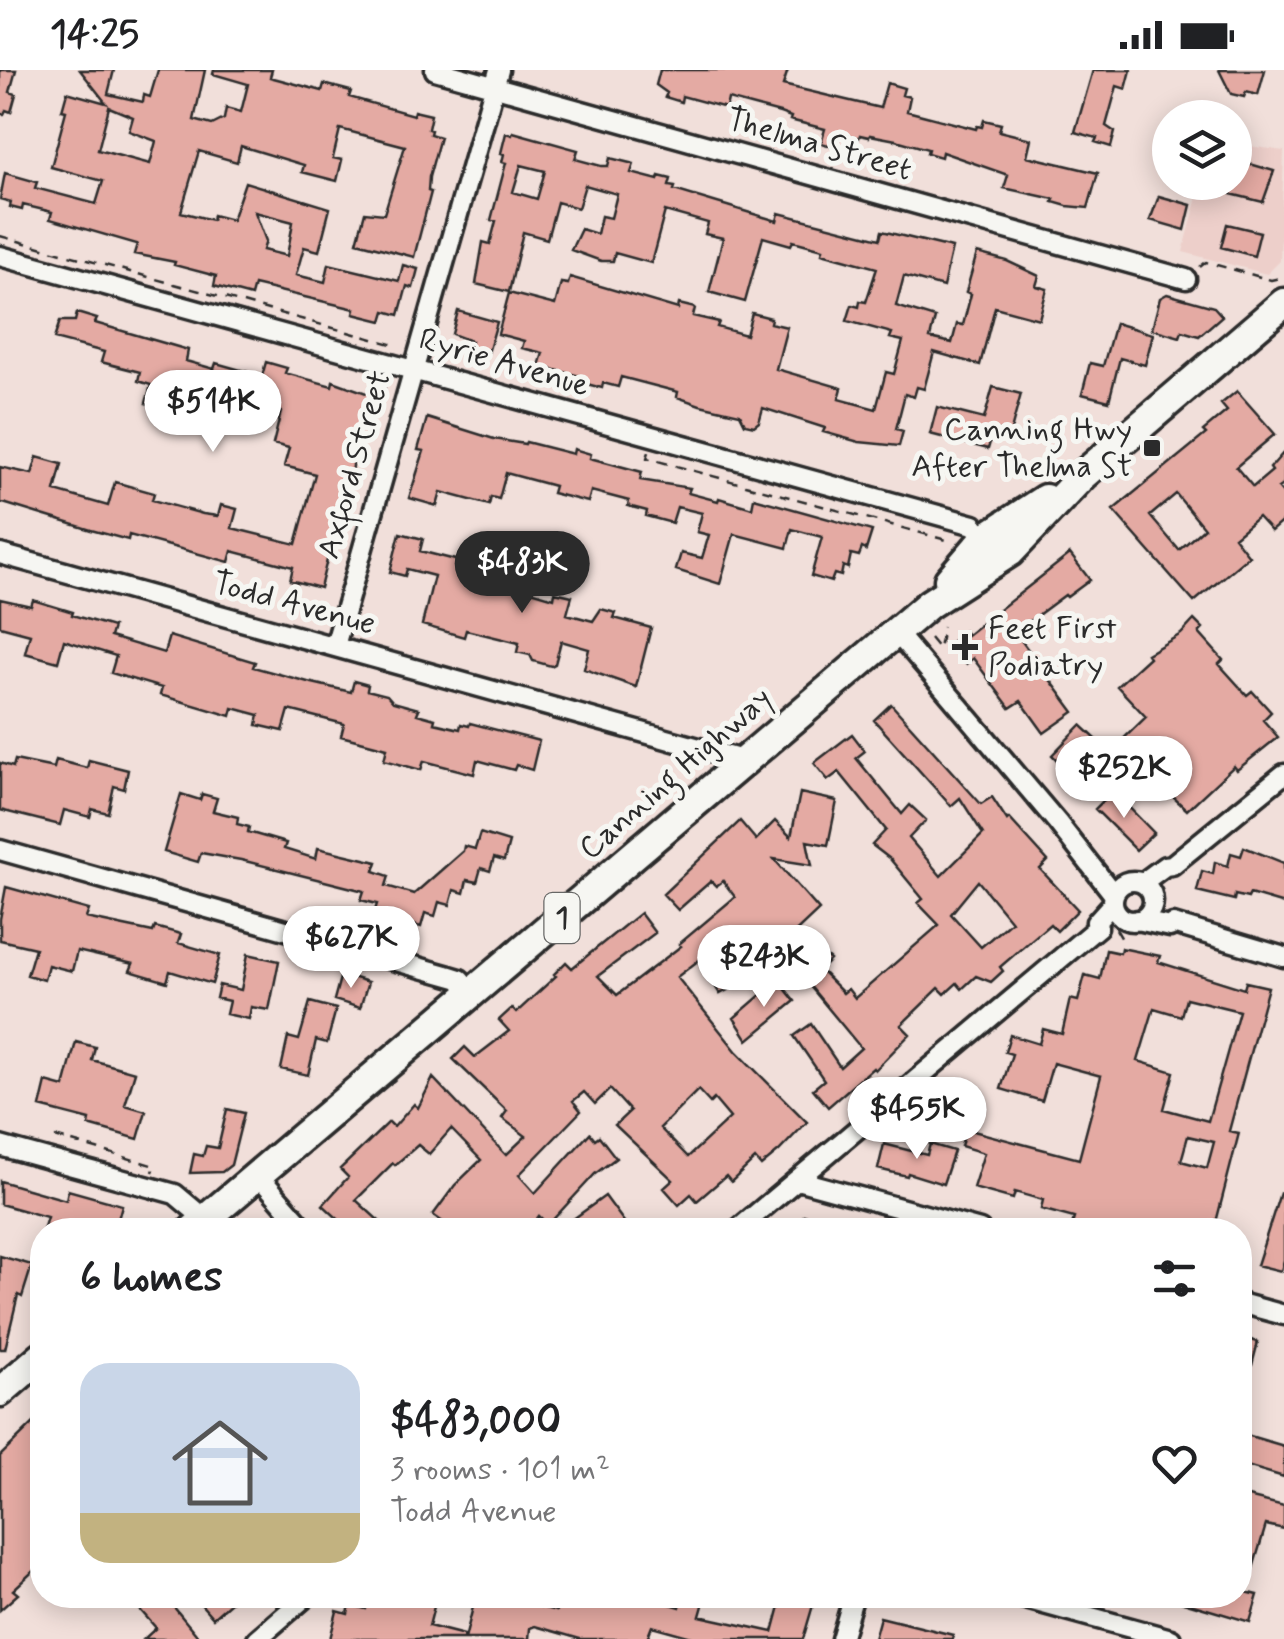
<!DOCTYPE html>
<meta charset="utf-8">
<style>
body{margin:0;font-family:Mynerve,sans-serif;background:#f6f6f6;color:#202124;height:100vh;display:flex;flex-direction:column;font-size:38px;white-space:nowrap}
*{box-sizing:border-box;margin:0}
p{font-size:32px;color:#757577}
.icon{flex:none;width:55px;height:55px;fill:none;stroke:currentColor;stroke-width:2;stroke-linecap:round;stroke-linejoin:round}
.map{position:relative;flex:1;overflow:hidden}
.panel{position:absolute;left:30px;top:1148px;width:1222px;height:390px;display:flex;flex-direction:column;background:#fff;border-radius:40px;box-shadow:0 5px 25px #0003}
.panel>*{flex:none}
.tools{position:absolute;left:1152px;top:30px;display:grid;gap:20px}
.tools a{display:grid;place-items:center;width:100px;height:100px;border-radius:50%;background:#fff;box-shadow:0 5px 25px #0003;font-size:50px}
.price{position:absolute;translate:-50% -85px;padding:0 22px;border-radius:35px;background:#fff;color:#222;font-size:32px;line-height:65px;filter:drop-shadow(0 2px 5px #0008)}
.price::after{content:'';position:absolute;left:50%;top:60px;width:30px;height:22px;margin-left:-15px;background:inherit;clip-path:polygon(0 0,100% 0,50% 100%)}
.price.selected{background:#2b2b2b;color:#fff}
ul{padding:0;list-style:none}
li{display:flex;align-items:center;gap:30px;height:250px;padding:0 50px}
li+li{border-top:2px solid #e0e0e0}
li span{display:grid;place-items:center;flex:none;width:280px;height:200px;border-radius:30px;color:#555}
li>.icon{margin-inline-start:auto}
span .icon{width:120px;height:120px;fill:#fffc;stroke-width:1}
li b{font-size:42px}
h2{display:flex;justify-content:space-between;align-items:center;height:120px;padding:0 50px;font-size:42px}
.status{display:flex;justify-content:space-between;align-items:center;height:70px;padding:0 50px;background:#fff;direction:ltr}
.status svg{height:28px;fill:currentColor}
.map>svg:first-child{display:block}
.built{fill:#edcfca}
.building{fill:#e4aaa3;stroke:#2b2b2b;stroke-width:2.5;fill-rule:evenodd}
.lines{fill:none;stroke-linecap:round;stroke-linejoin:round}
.minor-casing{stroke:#2b2b2b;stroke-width:25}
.trunk-casing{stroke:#2b2b2b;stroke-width:35}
.path{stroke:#2b2b2b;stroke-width:2.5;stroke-dasharray:10 8;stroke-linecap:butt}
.minor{stroke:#f6f6f2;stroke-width:18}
.trunk{stroke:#f6f6f2;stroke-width:28}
.poi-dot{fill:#2b2b2b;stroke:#f6f6f2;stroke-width:4}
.labels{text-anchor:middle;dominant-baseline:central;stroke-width:10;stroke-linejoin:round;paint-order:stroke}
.shield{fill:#f6f6f2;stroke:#686867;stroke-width:2.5}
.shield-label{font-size:30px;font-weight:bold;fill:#2b2b2b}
.street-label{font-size:32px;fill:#2b2b2b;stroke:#f6f6f2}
.poi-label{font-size:32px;fill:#2b2b2b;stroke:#f6f6f2;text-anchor:end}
</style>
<div class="status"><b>14:25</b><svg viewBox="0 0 49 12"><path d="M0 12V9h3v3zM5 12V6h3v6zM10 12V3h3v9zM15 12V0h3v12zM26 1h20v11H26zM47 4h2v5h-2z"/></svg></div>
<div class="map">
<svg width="1284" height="1569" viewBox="0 0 1284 1569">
<rect width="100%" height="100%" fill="#f1dfda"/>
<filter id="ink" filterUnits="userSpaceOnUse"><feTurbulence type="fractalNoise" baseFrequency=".01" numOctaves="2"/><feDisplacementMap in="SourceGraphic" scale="20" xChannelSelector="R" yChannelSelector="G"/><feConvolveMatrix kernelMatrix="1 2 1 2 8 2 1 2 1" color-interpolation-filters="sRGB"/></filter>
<g filter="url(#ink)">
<path class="built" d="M 1235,74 L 1284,81 L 1280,191 L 1267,204 L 1183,182 L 1202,113 L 1235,112 Z"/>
<path class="building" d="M 0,0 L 16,0 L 10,22 L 16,24 L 11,42 L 6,40 L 4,44 L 0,44 Z
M 80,0 L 114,0 L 108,24 L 143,32 L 144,25 L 150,27 L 158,0 L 205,0 L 194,50 L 212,55 L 224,49 L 226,38 L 241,42 L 248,14 L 213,4 L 214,0 L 272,0 L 270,7 L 322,21 L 324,14 L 351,21 L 349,27 L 413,45 L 414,41 L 431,45 L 428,59 L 431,60 L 430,64 L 440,67 L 429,107 L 428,121 L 431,122 L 414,187 L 357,172 L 365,142 L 384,144 L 405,76 L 340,59 L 333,88 L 342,90 L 337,111 L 302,102 L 304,95 L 241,76 L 237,92 L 199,81 L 181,142 L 212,150 L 213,145 L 232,150 L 245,112 L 330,138 L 319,181 L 304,177 L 296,205 L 325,212 L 329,194 L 399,211 L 403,195 L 418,199 L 413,218 L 407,216 L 399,245 L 385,241 L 382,251 L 354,244 L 355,239 L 254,215 L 251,226 L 214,216 L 216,206 L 174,195 L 175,192 L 134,184 L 137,174 L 50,149 L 52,142 L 23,135 L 22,140 L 10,137 L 11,132 L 0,129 L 5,103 L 37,112 L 35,118 L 96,134 L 103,111 L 51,97 L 66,41 L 62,40 L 67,22 L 106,33 ZM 109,37 L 133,47 L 129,61 L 156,71 L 150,94 L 98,80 ZM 255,142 L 293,152 L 287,186 L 263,180 L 266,171 Z
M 660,0 L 788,0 L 783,15 L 880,38 L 887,13 L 904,18 L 902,25 L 910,27 L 907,41 L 976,59 L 977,56 L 982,57 L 984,50 L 1001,54 L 999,61 L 1031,69 L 1027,86 L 1098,103 L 1088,138 L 1067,136 L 1053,132 L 1054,129 L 1004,118 L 1008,105 L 942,82 L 941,87 L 927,83 L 928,79 L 896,70 L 870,65 L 869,67 L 860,65 L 859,68 L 840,63 L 836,77 L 821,73 L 825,59 L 790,50 L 791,47 L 780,43 L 728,29 L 726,38 L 682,26 L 681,32 L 665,27 L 667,23 L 656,15 Z
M 1093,0 L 1131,0 L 1126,19 L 1117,16 L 1106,56 L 1115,62 L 1111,77 L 1095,72 L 1097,68 L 1075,62 Z
M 1219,0 L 1265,0 L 1258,25 L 1246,22 L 1244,27 L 1231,24 Z
M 513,62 L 578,80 L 575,89 L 601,96 L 608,96 L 610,88 L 634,94 L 631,103 L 658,110 L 659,106 L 671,109 L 669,116 L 675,117 L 674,120 L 777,151 L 779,143 L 880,169 L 882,161 L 952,178 L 943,217 L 904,206 L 896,236 L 935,248 L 930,268 L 952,273 L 957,254 L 963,255 L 971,224 L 966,222 L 977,183 L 1007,191 L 1039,206 L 1036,216 L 1047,219 L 1039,249 L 995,237 L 980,295 L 934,282 L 924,319 L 917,317 L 914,327 L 905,324 L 896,359 L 903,361 L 899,376 L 859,372 L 823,362 L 825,358 L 763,338 L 759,352 L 754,356 L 745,354 L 740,344 L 700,335 L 677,327 L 678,322 L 621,307 L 618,317 L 603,313 L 602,318 L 583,313 L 584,307 L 539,296 L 543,283 L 522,278 L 524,271 L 498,264 L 509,223 L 555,235 L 561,213 L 568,214 L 570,207 L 678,239 L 679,234 L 695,238 L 693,246 L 719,252 L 717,257 L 746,265 L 752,243 L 771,248 L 770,253 L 787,257 L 776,299 L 842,318 L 839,329 L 876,339 L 886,302 L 894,304 L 903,271 L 890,268 L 892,263 L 847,251 L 852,235 L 859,237 L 860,231 L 866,232 L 877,198 L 822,183 L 823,179 L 793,171 L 791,175 L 763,167 L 745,232 L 709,222 L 723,168 L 705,164 L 708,153 L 665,141 L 651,193 L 615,183 L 613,191 L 601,191 L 571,180 L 581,159 L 597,164 L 601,146 L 611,148 L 617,124 L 585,115 L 578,138 L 557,132 L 547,169 L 523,162 L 509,222 L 476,214 L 483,172 L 490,174 L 496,151 L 491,150 L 506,93 L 502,92 L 504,84 L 501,83 L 506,63 L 512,65 ZM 521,95 L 545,101 L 537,129 L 513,122 Z
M 1240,91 L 1274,101 L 1263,132 L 1231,124 Z
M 1159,126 L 1191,135 L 1185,160 L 1150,150 Z
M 1227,154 L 1260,162 L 1254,186 L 1221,177 Z
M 1167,224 L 1214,237 L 1222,246 L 1199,266 L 1182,261 L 1180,267 L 1152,259 L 1160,228 Z
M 458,241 L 497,252 L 488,283 L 470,278 L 471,271 L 452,264 Z
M 77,243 L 97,249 L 95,253 L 188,280 L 186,291 L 214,299 L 216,293 L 262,306 L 266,292 L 287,298 L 285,303 L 332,316 L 333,311 L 372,325 L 367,345 L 358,360 L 351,385 L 354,386 L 352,405 L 346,427 L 343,426 L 320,518 L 290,510 L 293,497 L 232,481 L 229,492 L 129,465 L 128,470 L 91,460 L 0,432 L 0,397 L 32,404 L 37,387 L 62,394 L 55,421 L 108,436 L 115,412 L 154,423 L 152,430 L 203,444 L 218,446 L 221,435 L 237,439 L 232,458 L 296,474 L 315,404 L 284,396 L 289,378 L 273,374 L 281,342 L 229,328 L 225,341 L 176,328 L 172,340 L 146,333 L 151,315 L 138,311 L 140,302 L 101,292 L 104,282 L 54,269 L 60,251 L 75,251 Z
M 1115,253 L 1153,264 L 1145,295 L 1120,288 L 1109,331 L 1082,324 L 1090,293 L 1103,296 Z
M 993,317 L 1021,324 L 1010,364 L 994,359 L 988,379 L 930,364 L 937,337 L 984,349 Z
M 1237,321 L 1275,364 L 1236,397 L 1253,417 L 1272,401 L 1270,398 L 1284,382 L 1284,414 L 1278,418 L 1284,425 L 1284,450 L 1271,461 L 1258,447 L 1234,467 L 1249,486 L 1194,532 L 1113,440 L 1206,364 L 1203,361 L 1227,341 L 1221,334 ZM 1176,424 L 1204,458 L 1179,480 L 1150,446 Z
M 427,348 L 494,369 L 525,374 L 526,372 L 573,384 L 574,379 L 591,384 L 590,388 L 642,402 L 640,410 L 690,418 L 688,423 L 718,431 L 719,428 L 752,438 L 754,428 L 872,461 L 866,480 L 862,478 L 859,486 L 851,484 L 848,498 L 843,496 L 841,506 L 834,504 L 831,512 L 811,506 L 822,467 L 792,459 L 787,478 L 734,464 L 720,514 L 676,500 L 681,483 L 702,488 L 709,465 L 697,462 L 702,443 L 677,437 L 672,453 L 646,446 L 647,441 L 628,436 L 629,431 L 591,421 L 588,432 L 552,423 L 554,416 L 506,403 L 499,429 L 491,427 L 489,435 L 441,422 L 437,436 L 409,428 L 424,381 L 418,380 Z
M 400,463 L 423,469 L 420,481 L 467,493 L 465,501 L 554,528 L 555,522 L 572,526 L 567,544 L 593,551 L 601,539 L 616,543 L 614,548 L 651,558 L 636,617 L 584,599 L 589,579 L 561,571 L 555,594 L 551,596 L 533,591 L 530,585 L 517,582 L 519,573 L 466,560 L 464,567 L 422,555 L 434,506 L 407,499 L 405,506 L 390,502 Z
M 1070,484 L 1090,510 L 1067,527 L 1065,525 L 1015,562 L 1074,642 L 1044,663 L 1021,631 L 1010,638 L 973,588 L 966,594 L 949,574 L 964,561 L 967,565 Z
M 0,529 L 31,536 L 33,530 L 73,542 L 72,545 L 113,557 L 110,567 L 164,583 L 169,566 L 255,592 L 253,597 L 308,612 L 351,622 L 354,611 L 368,615 L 367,620 L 387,625 L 393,632 L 419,639 L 417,644 L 435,649 L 434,653 L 460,659 L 461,654 L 469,656 L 470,653 L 539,671 L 532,700 L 516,695 L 514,700 L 477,690 L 474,704 L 424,691 L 421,700 L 384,690 L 387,678 L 341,666 L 344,654 L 289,640 L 283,661 L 257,655 L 259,645 L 233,638 L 231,646 L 160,625 L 162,618 L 111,603 L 116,586 L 64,570 L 58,592 L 25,583 L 30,564 L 0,556 Z
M 1194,550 L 1203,559 L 1199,563 L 1223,590 L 1219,594 L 1247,625 L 1252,621 L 1271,642 L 1263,650 L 1278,667 L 1237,700 L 1234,696 L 1187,740 L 1132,689 L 1106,716 L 1074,685 L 1063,696 L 1052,685 L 1081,655 L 1110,682 L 1146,647 L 1117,616 L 1149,587 L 1147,584 L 1181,564 Z
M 891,634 L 981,734 L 992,727 L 1007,750 L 1009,748 L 1048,791 L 1040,799 L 1078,840 L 1057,861 L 1050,854 L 1000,897 L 1003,901 L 991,912 L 976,906 L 962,919 L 957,913 L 945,924 L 939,918 L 901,955 L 910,964 L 875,1000 L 873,998 L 828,1037 L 813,1019 L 824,1010 L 794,966 L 811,954 L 840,997 L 861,978 L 795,898 L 816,878 L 830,890 L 820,900 L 843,923 L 848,919 L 855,928 L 939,855 L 918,833 L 923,829 L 890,789 L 872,775 L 886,760 L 839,702 L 828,710 L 814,693 L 852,664 L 865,681 L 856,688 L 902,744 L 910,735 L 926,750 L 909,768 L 941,806 L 983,764 L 960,728 L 951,736 L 874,650 ZM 978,811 L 1011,851 L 981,877 L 951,844 Z
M 15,690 L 54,698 L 56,690 L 87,698 L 89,690 L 128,700 L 124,719 L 114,716 L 108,743 L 92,739 L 90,747 L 64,740 L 60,755 L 0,740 L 0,693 L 13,697 Z
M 1113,721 L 1154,763 L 1136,780 L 1095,739 Z
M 800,723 L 837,731 L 828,775 L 807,771 L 812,795 L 774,789 L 819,840 L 766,890 L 730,912 L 733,917 L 720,924 L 699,890 L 677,907 L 737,982 L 807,1052 L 779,1081 L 761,1096 L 755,1089 L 731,1112 L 726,1106 L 697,1131 L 691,1124 L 679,1135 L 664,1118 L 673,1110 L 615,1055 L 630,1041 L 610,1019 L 595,1034 L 584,1022 L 573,1031 L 581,1041 L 519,1105 L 535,1123 L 590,1063 L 595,1069 L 599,1066 L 616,1088 L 595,1104 L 548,1155 L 539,1146 L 528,1160 L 454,1160 L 433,1145 L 455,1115 L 481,1090 L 451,1059 L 429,1084 L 418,1075 L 395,1095 L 393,1093 L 356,1130 L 389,1160 L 350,1160 L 323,1135 L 348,1107 L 340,1099 L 389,1052 L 394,1057 L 414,1034 L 418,1038 L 433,1008 L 506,1085 L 526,1066 L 502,1048 L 507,1041 L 453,989 L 465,977 L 475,987 L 509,961 L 499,950 L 512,938 L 516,943 L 556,906 L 554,904 L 566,892 L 572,898 L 640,843 L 655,863 L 598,906 L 617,925 L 681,876 L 679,874 L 735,827 L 723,811 L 716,816 L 711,811 L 678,840 L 663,824 L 740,751 L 756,770 L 775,751 L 791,767 ZM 698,1020 L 710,1033 L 714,1029 L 730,1048 L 688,1087 L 660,1058 Z
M 181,724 L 200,730 L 202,724 L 217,728 L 213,741 L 238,747 L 237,754 L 249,757 L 248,762 L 286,773 L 284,779 L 316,789 L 318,778 L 377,792 L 374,801 L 389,806 L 386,816 L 414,824 L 463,781 L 464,776 L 475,779 L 480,763 L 509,772 L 504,791 L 494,788 L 490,801 L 481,798 L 477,812 L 467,810 L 464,823 L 454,820 L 450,835 L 439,832 L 435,846 L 425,843 L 421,857 L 374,844 L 377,834 L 361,830 L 364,821 L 241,790 L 201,783 L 198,792 L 164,782 Z
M 1244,777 L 1284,793 L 1284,834 L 1250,824 L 1248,828 L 1235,825 L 1234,830 L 1197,821 L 1202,801 L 1213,804 L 1215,792 L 1228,796 L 1231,783 L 1241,786 Z
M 6,817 L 89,840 L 86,848 L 153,862 L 155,857 L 181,864 L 178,873 L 220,885 L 212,914 L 170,901 L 167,912 L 130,901 L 133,894 L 77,881 L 72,901 L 48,895 L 44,910 L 27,905 L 35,878 L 0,870 L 0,849 Z
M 1121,878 L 1160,886 L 1158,892 L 1244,919 L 1246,912 L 1268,917 L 1229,1061 L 1239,1063 L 1214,1160 L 1105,1160 L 1090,1156 L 1089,1159 L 1072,1155 L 1074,1148 L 1041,1139 L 1043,1130 L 1015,1122 L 1013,1129 L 973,1118 L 984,1083 L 961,1076 L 966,1059 L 1079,1089 L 1101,1006 L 1053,993 L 1042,1031 L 1001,1019 L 1012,984 L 1005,982 L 1010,965 L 1039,974 L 1043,959 L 1062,964 L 1070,929 L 1078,931 L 1085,905 L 1100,909 L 1106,880 L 1120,883 ZM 1186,928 L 1239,941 L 1208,1051 L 1164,1039 L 1174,1002 L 1138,991 L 1154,938 L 1181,946 ZM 1188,1066 L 1214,1072 L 1207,1098 L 1181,1091 Z
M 248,884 L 279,891 L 269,940 L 251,937 L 249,949 L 226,944 L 229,931 L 216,928 L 219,915 L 241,920 Z
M 341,904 L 368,912 L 360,938 L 334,930 Z
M 778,910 L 795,931 L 748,970 L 734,948 Z
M 310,932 L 336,939 L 327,973 L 316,970 L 308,1005 L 281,999 L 288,967 L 299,970 Z
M 76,972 L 95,977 L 92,990 L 135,1002 L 125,1035 L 146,1041 L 138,1069 L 89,1055 L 90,1050 L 40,1037 L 46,1012 L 64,1017 Z
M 227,1039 L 244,1043 L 231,1095 L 222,1102 L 190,1103 L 194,1084 L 203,1086 L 206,1076 L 218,1078 Z
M 884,1074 L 927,1085 L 930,1074 L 954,1081 L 943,1114 L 908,1103 L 907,1106 L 878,1099 Z
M 0,1111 L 66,1130 L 68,1120 L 122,1135 L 115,1160 L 43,1160 L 47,1147 L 0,1134 Z
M 1280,1123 L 1284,1124 L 1284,1190 L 1281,1201 L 1257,1195 Z
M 605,1126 L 630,1160 L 558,1160 Z
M 804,1145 L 842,1157 L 842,1160 L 799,1160 Z
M 0,1186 L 32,1195 L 22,1227 L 18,1225 L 5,1279 L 0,1279 Z
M 1240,1267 L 1258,1272 L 1252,1295 L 1240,1292 Z
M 42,1345 L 42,1493 L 13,1520 L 18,1524 L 0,1540 L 0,1386 Z
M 1240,1363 L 1284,1376 L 1284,1407 L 1240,1394 Z
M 1240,1425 L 1284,1436 L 1284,1459 L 1266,1455 L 1246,1522 L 1258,1525 L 1250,1552 L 1170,1528 L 1170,1525 L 1240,1525 Z
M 144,1525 L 164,1525 L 200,1569 L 144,1569 L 156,1558 L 134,1533 Z
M 193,1525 L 239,1525 L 213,1548 Z
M 370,1525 L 437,1525 L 429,1556 L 464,1565 L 463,1569 L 330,1569 L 337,1541 L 348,1544 L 350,1535 L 366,1539 Z
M 476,1525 L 494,1525 L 556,1541 L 561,1525 L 640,1525 L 680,1537 L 682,1527 L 704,1532 L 700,1546 L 773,1562 L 783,1525 L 816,1525 L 803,1569 L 699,1569 L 652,1556 L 647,1569 L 580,1569 L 535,1556 L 530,1558 L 529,1569 L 465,1569 Z
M 880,1547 L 953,1565 L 952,1569 L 874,1569 Z"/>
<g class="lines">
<g class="minor-casing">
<path id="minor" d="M 435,0 L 1186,209
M 0,186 L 974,455 L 985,468
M 0,484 L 746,691
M 896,562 L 1057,752 L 1114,825
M 335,576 L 499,0
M 0,780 L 450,906 L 460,909 L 473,924
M1113 831a20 20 0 1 1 40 0a20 20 0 1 1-40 0Z
M 1142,813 L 1165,796 L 1172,795 L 1284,704
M 1137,850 L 1170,857 L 1173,854 L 1284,887
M 0,1076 L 175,1124 L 206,1150
M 258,1105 L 306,1160
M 797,1110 L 980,1160
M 737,1160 L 1098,857 L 1096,852 L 1113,833
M 1240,1233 L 1284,1245
M 1011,1525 L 1171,1569
M 257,1569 L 308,1525
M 841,1569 L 854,1525"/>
</g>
<g class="trunk-casing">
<path id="trunk" d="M 949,510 L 985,468 L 1045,429
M 193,1160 L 929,534 L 1010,482 L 1083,405 L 1284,233
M 0,1322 L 42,1286"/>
</g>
<path class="path" d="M 0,166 L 395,275 L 394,278
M 1200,197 L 1206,192 L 1271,210 L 1280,208
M 386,310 L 384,317 L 388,325
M 649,382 L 647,388 L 950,471 L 950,474
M 930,568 L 939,579 L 943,557
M 1116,859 L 1123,871
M 55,1067 L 155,1096 L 153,1102"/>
<use href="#minor" class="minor"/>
<use href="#trunk" class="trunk"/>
</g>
</g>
<g class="poi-dot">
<rect x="1142" y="368" width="20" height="20" rx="5"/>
<path d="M960 562h10v10h10v10h-10v10h-10v-10h-10v-10h10z"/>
</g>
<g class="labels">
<rect class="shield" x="544.5" y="823" width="35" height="50" rx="8"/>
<g class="shield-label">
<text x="562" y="848">1</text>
</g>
<g class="street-label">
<text transform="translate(819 75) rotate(16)">Thelma Street</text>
<text transform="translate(504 293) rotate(16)">Ryrie Avenue</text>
<text transform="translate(355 395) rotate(-74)">Axford Street</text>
<text transform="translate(294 534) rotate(15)">Todd Avenue</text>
<text transform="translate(676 704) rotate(-41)">Canning Highway</text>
</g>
<g class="poi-label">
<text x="1132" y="360">Canning Hwy<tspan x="1132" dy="37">After Thelma St</tspan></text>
<text x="988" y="559" text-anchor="start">Feet First<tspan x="988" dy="37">Podiatry</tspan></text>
</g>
</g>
</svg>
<div class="tools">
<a><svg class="icon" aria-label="layers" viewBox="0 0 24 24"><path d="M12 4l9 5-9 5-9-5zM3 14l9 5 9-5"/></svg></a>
</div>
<b class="price" style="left:213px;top:385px">$514K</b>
<b class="price selected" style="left:522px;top:546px">$483K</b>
<b class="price" style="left:1124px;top:751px">$252K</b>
<b class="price" style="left:351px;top:921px">$627K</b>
<b class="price" style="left:764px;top:940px">$243K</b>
<b class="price" style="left:917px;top:1092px">$455K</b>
<section class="panel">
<h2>6 homes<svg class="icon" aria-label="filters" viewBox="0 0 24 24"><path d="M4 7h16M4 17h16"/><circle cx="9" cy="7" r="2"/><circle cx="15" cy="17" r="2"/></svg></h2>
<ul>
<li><span style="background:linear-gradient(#c9d6e8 75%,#c2b280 0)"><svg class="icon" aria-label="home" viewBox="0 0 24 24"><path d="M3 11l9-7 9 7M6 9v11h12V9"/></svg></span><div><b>$483,000</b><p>3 rooms · 101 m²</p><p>Todd Avenue</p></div><svg class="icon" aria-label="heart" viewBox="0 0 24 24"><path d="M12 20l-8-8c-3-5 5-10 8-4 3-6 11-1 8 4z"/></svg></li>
</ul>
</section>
</div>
